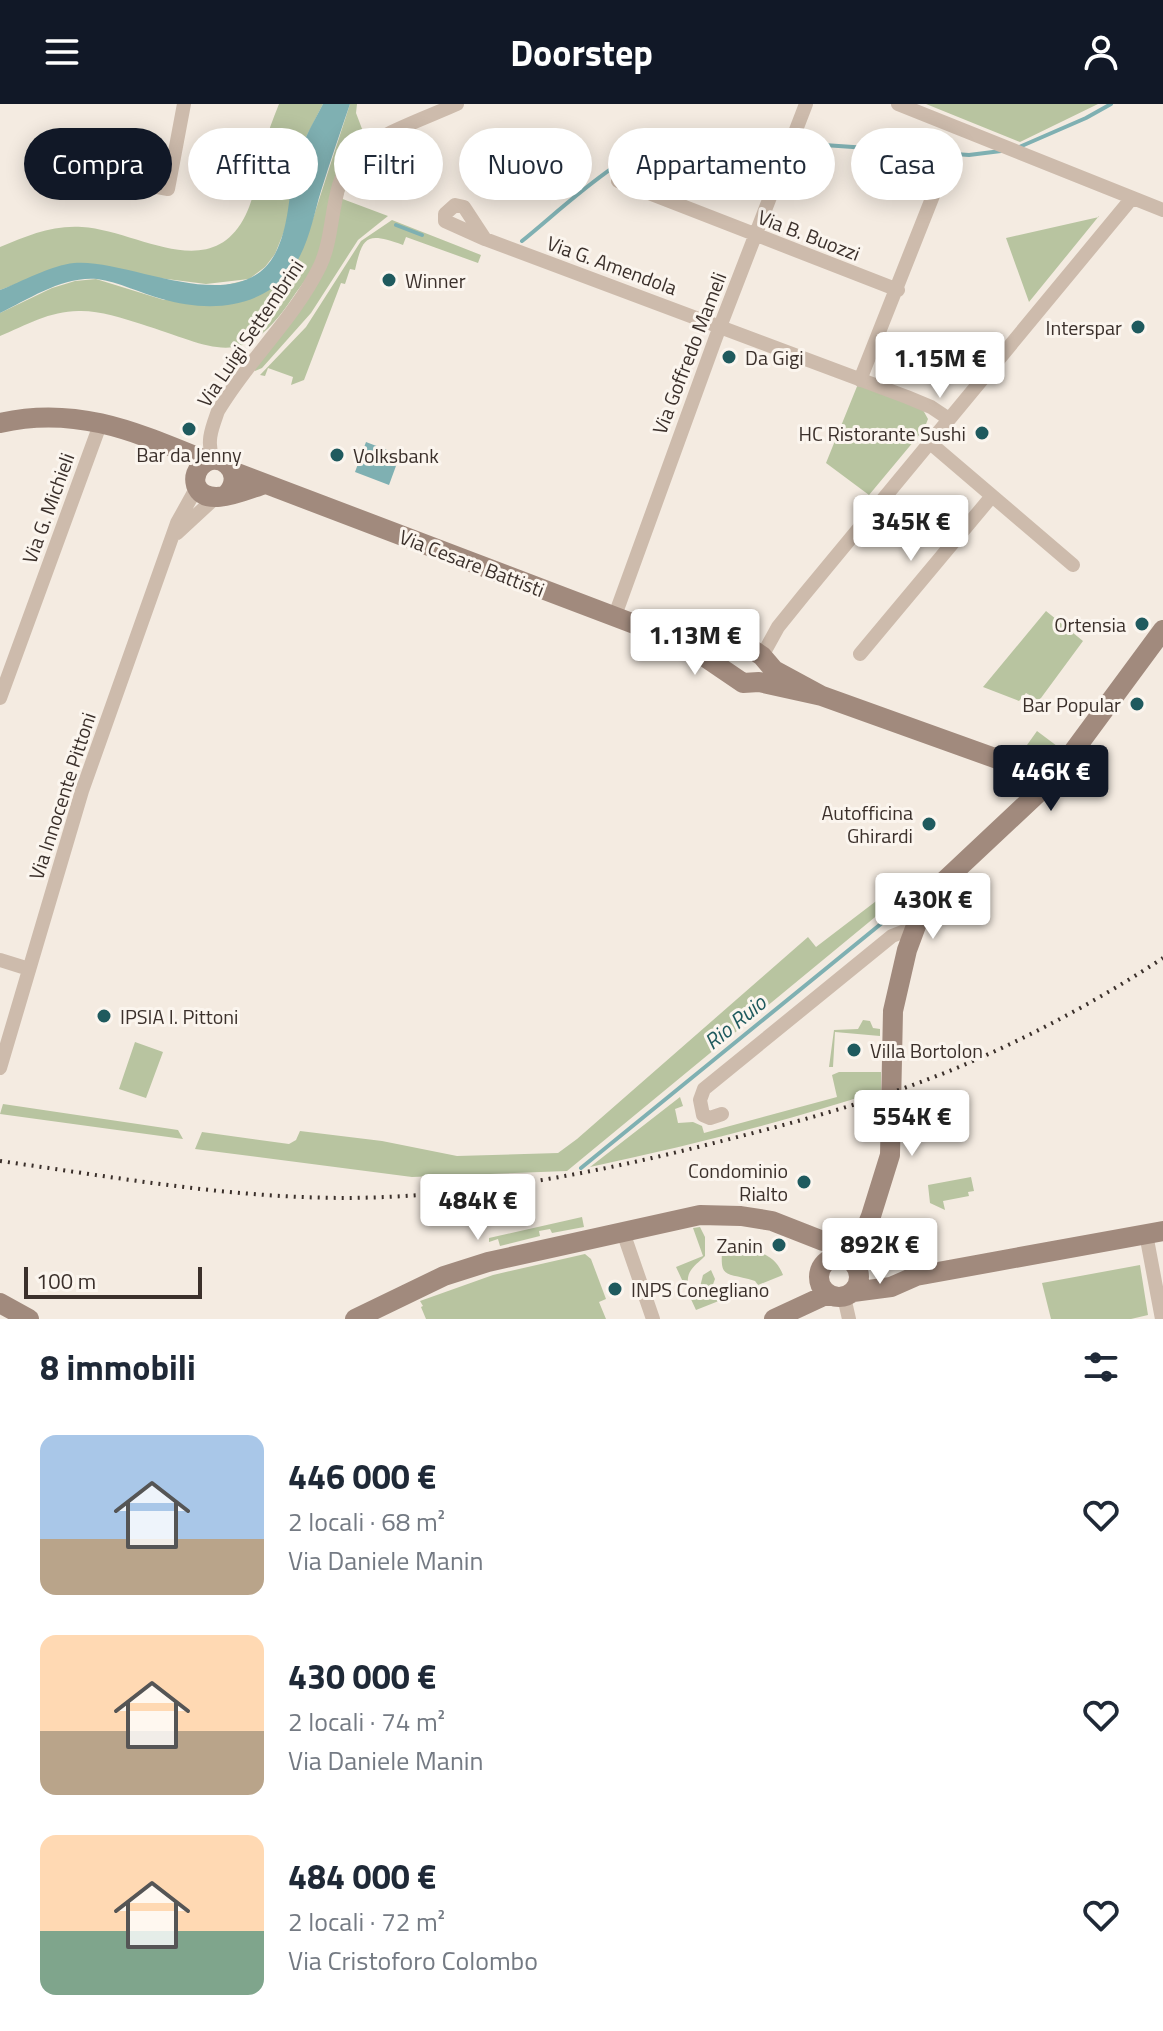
<!DOCTYPE html>
<html lang="it">
<meta charset="utf-8">
<style>
body{margin:0;font-family:"Titillium Web",sans-serif;background:#f6f6f7;color:#1f2937;height:100vh;display:flex;flex-direction:column;font-size:30px;white-space:nowrap}
*{box-sizing:border-box;margin:0}
p{font-size:26px;color:#747a83}
.icon{flex:none;width:44px;height:44px;fill:none;stroke:currentColor;stroke-width:2;stroke-linecap:round;stroke-linejoin:round}
.map{position:relative;height:1215px;overflow:hidden}
.panel{display:flex;flex-direction:column;background:#fff;flex:1}
.panel>*{flex:none}
.top-card{position:absolute;left:24px;top:24px;width:1116px;height:72px;display:flex;gap:16px}
.scale{position:absolute;left:24px;bottom:20px;width:178px;box-sizing:border-box;padding-left:8px;border:4px solid #3b302b;border-top:0;font-size:22px;line-height:28px;white-space:nowrap;color:#3b302b;-webkit-text-stroke:6px #fbf5ee;paint-order:stroke}
.price{position:absolute;translate:-50% -68px;padding:0 18px;border-radius:8px;background:#fff;color:#222;font-size:26px;line-height:52px;filter:drop-shadow(0 2px 4px #0008)}
.price::after{content:'';position:absolute;left:50%;top:48px;width:24px;height:18px;margin-left:-12px;background:inherit;clip-path:polygon(0 0,100% 0,50% 100%)}
.price.active{background:#111827;color:#fff}
ul{padding:0;list-style:none}
li{display:flex;align-items:center;gap:24px;height:200px;padding:0 40px}
li span{display:grid;place-items:center;flex:none;width:224px;height:160px;border-radius:16px;color:#555}
li>.icon{margin-inline-start:auto}
span .icon{width:96px;height:96px;fill:#fffc;stroke-width:1}
li b{font-size:34px}
h2{display:flex;justify-content:space-between;align-items:center;height:96px;padding:0 40px;font-size:34px}
.tag{padding:0 28px;border-radius:36px;background:#fff;box-shadow:0 4px 20px #0003;font-size:28px;line-height:72px}
.tag.active{background:#111827;color:#fff}
header{display:flex;justify-content:space-between;align-items:center;height:104px;padding:0 40px;background:#111827;color:#fff;font-size:36px;font-weight:700}
.map>svg:first-child{display:block}
.green{fill:#b8c4a0}
.water{fill:#7fb0b2}
.lines{fill:none;stroke-linecap:round;stroke-linejoin:round}
.stream{stroke:#7fb0b2;stroke-width:4}
.street{stroke:#cdbbac;stroke-width:14}
.secondary{stroke:#a18a7d;stroke-width:20}
.rail{stroke:#3b302b;stroke-width:4;stroke-dasharray:2 6;stroke-linecap:butt}
.poi-dot{fill:#1f5a5e;stroke:#fbf5ee;stroke-width:3}
.labels{text-anchor:middle;dominant-baseline:central;stroke-width:6;stroke-linejoin:round;paint-order:stroke}
.street-label{font-size:20px;fill:#3b302b;stroke:#fbf5ee}
.poi-label{font-size:20px;fill:#3b302b;stroke:#fbf5ee;text-anchor:end}
.water-label{font-size:22px;font-style:italic;fill:#1f5a5e;stroke:#fbf5ee}
</style>
<header><svg class="icon" aria-label="menu" viewBox="0 0 24 24"><path d="M4 6h16M4 12h16M4 18h16"/></svg>Doorstep<svg class="icon" aria-label="person" viewBox="0 0 24 24"><circle cx="12" cy="8" r="4"/><path d="M4 21q1-7 8-7t8 7"/></svg></header>
<div class="map">
<svg width="1163" height="1215" viewBox="0 0 1163 1215">
<rect width="100%" height="100%" fill="#f4ebe1"/>
<path class="green" d="M 279,0 L 323,0 L 306,33 L 294,65 L 287,120 L 275,150 L 265,163 L 249,175 L 206,180 L 151,173 L 43,170 L 0,186 L 0,143 C 27,132 51,121 82,123 C 136,126 207,179 243,116 C 255,95 257,69 263,46 C 267,30 273,15 279,0 Z
M 350,0 L 357,0 L 356,9 L 367,38 L 359,42 C 347,75 336,123 320,152 C 313,167 302,180 293,193 C 243,269 215,243 141,220 C 122,214 101,207 81,207 C 52,206 26,221 0,232 L 0,209 L 52,184 L 75,177 L 96,175 L 164,196 L 292,165 L 306,136 Z
M 926,0 L 1098,0 L 1020,38 Z
M 340,94 L 388,112 L 358,136 L 311,209 L 262,264 L 255,267 L 254,266 L 314,181 Z
M 1099,113 L 1099,112 L 1029,198 L 1006,134 Z
M 392,116 L 481,151 L 478,159 L 406,133 L 403,141 C 368,129 363,130 355,166 L 350,165 L 345,180 L 341,179 L 304,276 L 291,281 L 293,273 L 268,264 L 265,272 L 260,271 L 306,223 L 361,137 Z
M 858,280 L 923,306 L 928,315 L 924,325 L 869,391 L 826,359 Z
M 1046,507 L 1083,537 L 1041,594 L 1038,596 L 1026,589 L 1019,597 L 983,583 Z
M 1037,627 L 1057,642 L 1042,651 L 1022,648 Z
M 888,788 L 897,795 L 567,1067 L 412,1073 L 195,1045 L 202,1028 L 289,1040 L 296,1036 L 300,1027 L 382,1037 L 457,1052 L 558,1049 L 577,1035 L 808,833 L 816,843 Z
M 863,916 L 870,917 L 873,924 L 880,925 L 880,932 L 835,928 L 833,963 L 829,963 L 834,926 L 858,925 Z
M 135,938 L 163,948 L 146,994 L 119,985 Z
M 839,968 L 881,968 L 881,986 C 785,1018 689,1042 590,1063 L 680,993 L 683,1002 L 675,1005 L 678,1019 L 693,1018 L 702,1022 L 704,1029 L 837,993 L 832,971 Z
M 3,1000 L 178,1026 L 183,1035 L 0,1010 Z
M 971,1073 L 974,1087 L 968,1088 L 969,1092 L 943,1097 L 945,1106 L 930,1099 L 928,1081 Z
M 582,1113 L 584,1123 L 552,1129 L 550,1125 L 539,1127 L 540,1132 L 500,1142 L 498,1135 L 489,1138 L 489,1134 Z
M 700,1123 L 705,1133 L 705,1152 C 694,1163 683,1168 690,1187 L 700,1183 L 703,1171 L 711,1166 L 715,1175 L 712,1183 L 717,1189 L 733,1181 L 749,1185 L 696,1206 L 676,1163 L 703,1152 L 693,1124 Z
M 723,1136 C 742,1149 772,1141 783,1171 L 758,1181 L 755,1177 C 723,1167 719,1177 723,1136 Z
M 585,1150 L 591,1155 L 606,1195 L 599,1198 L 606,1215 L 426,1215 L 421,1203 L 423,1202 L 420,1197 L 493,1171 Z
M 1140,1161 L 1148,1211 L 1131,1215 L 1051,1215 L 1042,1179 Z"/>
<path class="water" d="M 323,0 L 350,0 C 340,29 330,58 321,87 C 313,113 308,146 290,167 C 259,206 207,208 162,195 C 140,189 119,178 97,175 C 63,172 29,195 0,209 L 0,186 C 21,178 52,161 74,159 C 129,154 238,217 275,150 C 289,123 288,95 294,67 C 299,43 312,21 323,0 Z
M 366,338 L 400,351 L 389,381 L 355,368 Z"/>
<g class="lines">
<path class="stream" d="M 795,39 L 969,51 L 1001,47
M 1017,44 L 1086,14 L 1111,0
M 396,121 L 422,131
M 522,137 C 562,105 630,38 681,33 C 715,30 751,38 786,39
M 581,1064 L 909,797"/>
<path class="street" d="M 898,0 L 1163,106
M 61,65 L 168,85 L 184,0
M 618,77 L 898,186
M 455,101 L 464,103 L 485,135 L 445,117 L 445,110 Z
M 485,135 L 907,293 L 931,303 L 949,315
M 860,276 L 946,59
M 929,338 L 1073,461
M 213,356 C 206,337 212,324 218,307 C 248,256 294,215 320,162 C 336,128 329,82 354,52 C 369,34 433,11 457,0
M 177,429 L 215,394
M 614,514 L 716,233 L 806,0
M 860,550 L 992,392
M 762,552 L 778,523 L 803,492 L 1132,94
M 0,594 L 101,318
M 0,856 L 29,865
M 0,964 L 82,687 L 177,419 L 197,383
M 722,1010 L 710,1014 L 703,1011 L 700,996 L 704,985 L 892,832 L 915,823
M 623,1128 L 653,1215
M 1146,1130 L 1162,1215
M 844,1193 L 849,1215"/>
<path class="secondary" d="M 0,319 C 77,301 138,329 207,357
M 232,367 L 679,537 L 717,547 L 753,546 L 762,552 L 774,566 L 822,592
M 227,390 C 247,368 217,343 200,363 C 196,368 194,374 196,381 C 205,406 247,385 265,380
M 696,547 L 743,579 L 759,578 L 822,592 L 1053,675
M819 1173a20 20 0 1 1 40 0a20 20 0 1 1-40 0Z
M 852,1158 L 871,1112 L 890,1051 L 893,907 L 907,846 L 920,811 L 940,781 L 1053,675 L 1163,526
M 853,1188 L 891,1183 L 916,1172 L 1163,1127
M 0,1199 L 29,1215
M 355,1215 L 444,1172 L 488,1158 L 700,1111 L 741,1112 L 772,1117 L 823,1137 L 834,1139 L 843,1137 L 854,1128
M 774,1215 L 828,1190"/>
<path class="rail" d="M 0,1057 C 100,1071 201,1089 302,1093 C 435,1099 569,1075 698,1043 C 786,1021 875,998 959,963 C 1030,933 1099,896 1163,854"/>
</g>
<g class="poi-dot">
<circle cx="389" cy="176" r="8"/>
<circle cx="1138" cy="223" r="8"/>
<circle cx="729" cy="253" r="8"/>
<circle cx="189" cy="325" r="8"/>
<circle cx="982" cy="329" r="8"/>
<circle cx="337" cy="351" r="8"/>
<circle cx="1142" cy="520" r="8"/>
<circle cx="1137" cy="600" r="8"/>
<circle cx="929" cy="720" r="8"/>
<circle cx="104" cy="912" r="8"/>
<circle cx="854" cy="946" r="8"/>
<circle cx="804" cy="1078" r="8"/>
<circle cx="779" cy="1141" r="8"/>
<circle cx="615" cy="1185" r="8"/>
</g>
<g class="labels">
<g class="street-label">
<text transform="translate(809 131) rotate(21)">Via B. Buozzi</text>
<text transform="translate(612 161) rotate(20)">Via G. Amendola</text>
<text transform="translate(250 229) rotate(-56)">Via Luigi Settembrini</text>
<text transform="translate(689 249) rotate(-69)">Via Goffredo Mameli</text>
<text transform="translate(48 404) rotate(-70)">Via G. Michieli</text>
<text transform="translate(472 459) rotate(21)">Via Cesare Battisti</text>
<text transform="translate(62 692) rotate(-72)">Via Innocente Pittoni</text>
</g>
<g class="poi-label">
<text x="405" y="176" text-anchor="start">Winner</text>
<text x="1122" y="223">Interspar</text>
<text x="745" y="253" text-anchor="start">Da Gigi</text>
<text x="966" y="329">HC Ristorante Sushi</text>
<text x="189" y="350" text-anchor="middle">Bar da Jenny</text>
<text x="353" y="351" text-anchor="start">Volksbank</text>
<text x="1126" y="520">Ortensia</text>
<text x="1121" y="600">Bar Popular</text>
<text x="913" y="708">Autofficina<tspan x="913" dy="23">Ghirardi</tspan></text>
<text x="120" y="912" text-anchor="start">IPSIA I. Pittoni</text>
<text x="870" y="946" text-anchor="start">Villa Bortolon</text>
<text x="788" y="1066">Condominio<tspan x="788" dy="23">Rialto</tspan></text>
<text x="763" y="1141">Zanin</text>
<text x="631" y="1185" text-anchor="start">INPS Conegliano</text>
</g>
<g class="water-label">
<text transform="translate(735 918) rotate(-39)">Rio Ruio</text>
</g>
</g>
</svg>
<div class="scale">100 m</div>
<b class="price" style="left:940px;top:296px">1.15M €</b>
<b class="price" style="left:911px;top:459px">345K €</b>
<b class="price" style="left:695px;top:573px">1.13M €</b>
<b class="price active" style="left:1051px;top:709px">446K €</b>
<b class="price" style="left:933px;top:837px">430K €</b>
<b class="price" style="left:912px;top:1054px">554K €</b>
<b class="price" style="left:478px;top:1138px">484K €</b>
<b class="price" style="left:880px;top:1182px">892K €</b>
<div class="top-card">
<a class="tag active">Compra</a>
<a class="tag">Affitta</a>
<a class="tag">Filtri</a>
<a class="tag">Nuovo</a>
<a class="tag">Appartamento</a>
<a class="tag">Casa</a>
</div>
</div>
<section class="panel">
<h2>8 immobili<svg class="icon" aria-label="filters" viewBox="0 0 24 24"><path d="M4 7h16M4 17h16"/><circle cx="9" cy="7" r="2"/><circle cx="15" cy="17" r="2"/></svg></h2>
<ul>
<li><span style="background:linear-gradient(#a9c7e8 65%,#b9a48a 0)"><svg class="icon" aria-label="home" viewBox="0 0 24 24"><path d="M3 11l9-7 9 7M6 9v11h12V9"/></svg></span><div><b>446 000 €</b><p>2 locali · 68 m²</p><p>Via Daniele Manin</p></div><svg class="icon" aria-label="heart" viewBox="0 0 24 24"><path d="M12 20l-8-8c-3-5 5-10 8-4 3-6 11-1 8 4z"/></svg></li>
<li><span style="background:linear-gradient(#ffd9b3 60%,#b9a48a 0)"><svg class="icon" aria-label="home" viewBox="0 0 24 24"><path d="M3 11l9-7 9 7M6 9v11h12V9"/></svg></span><div><b>430 000 €</b><p>2 locali · 74 m²</p><p>Via Daniele Manin</p></div><svg class="icon" aria-label="heart" viewBox="0 0 24 24"><path d="M12 20l-8-8c-3-5 5-10 8-4 3-6 11-1 8 4z"/></svg></li>
<li><span style="background:linear-gradient(#ffd9b3 60%,#7fa58c 0)"><svg class="icon" aria-label="home" viewBox="0 0 24 24"><path d="M3 11l9-7 9 7M6 9v11h12V9"/></svg></span><div><b>484 000 €</b><p>2 locali · 72 m²</p><p>Via Cristoforo Colombo</p></div><svg class="icon" aria-label="heart" viewBox="0 0 24 24"><path d="M12 20l-8-8c-3-5 5-10 8-4 3-6 11-1 8 4z"/></svg></li>
</ul>
</section>
